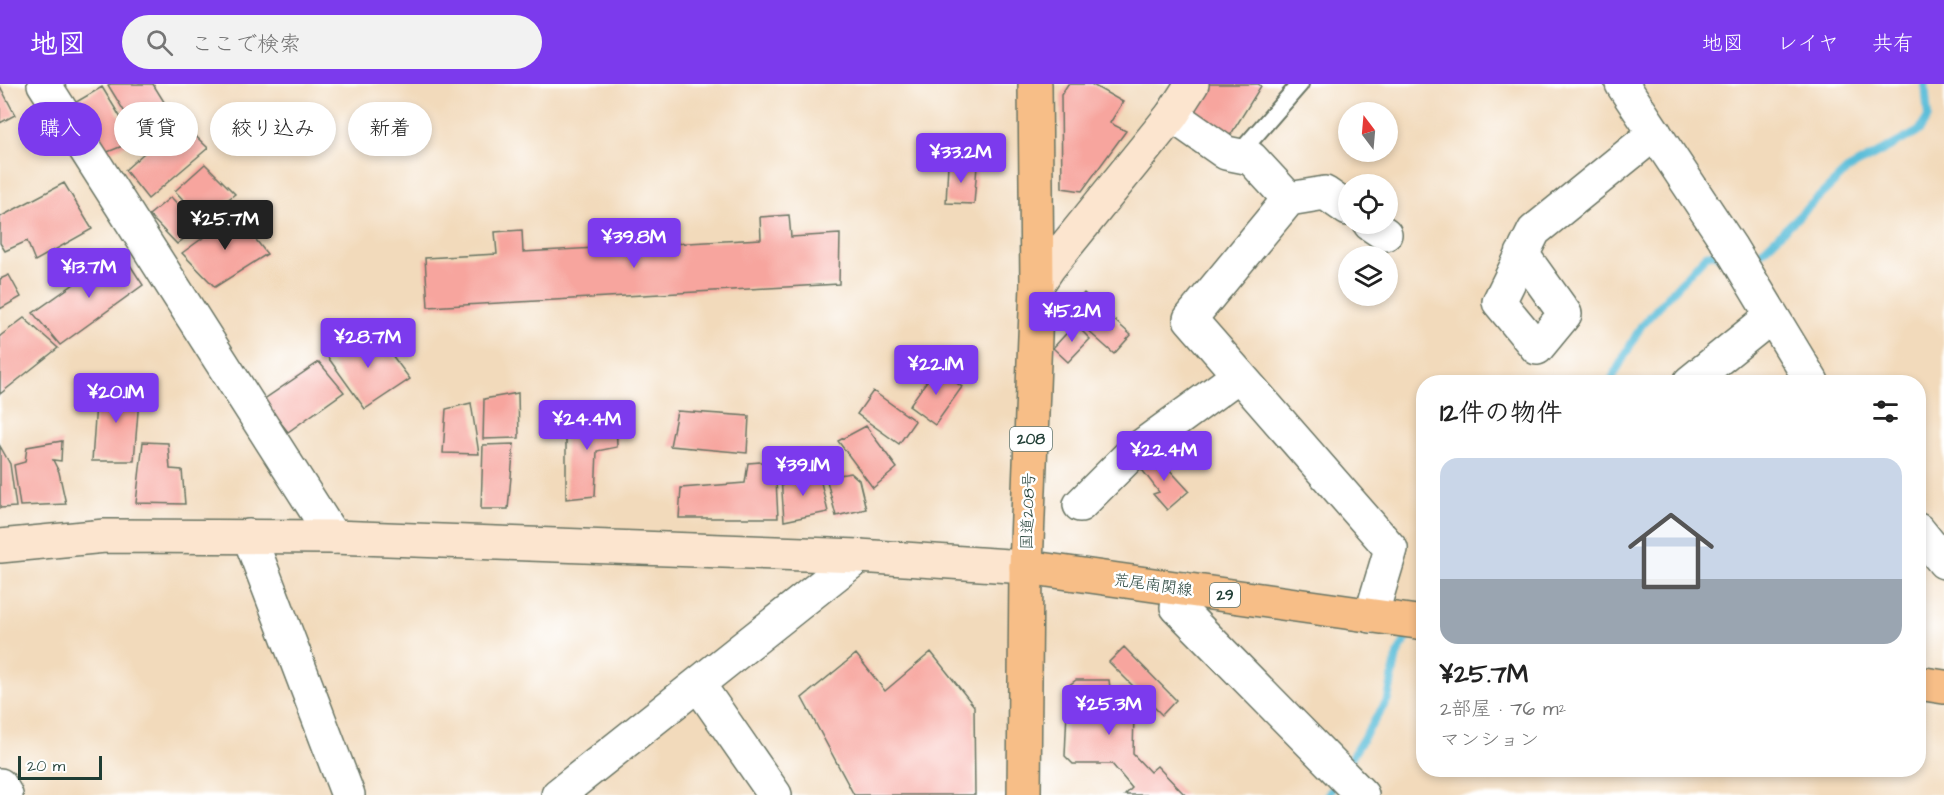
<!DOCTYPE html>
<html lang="ja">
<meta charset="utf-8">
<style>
body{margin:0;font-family:"Architects Daughter","Klee One",sans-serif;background:#f2f2f2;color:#222;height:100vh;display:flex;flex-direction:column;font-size:22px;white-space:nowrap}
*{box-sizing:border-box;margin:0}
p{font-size:20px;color:#767676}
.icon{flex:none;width:33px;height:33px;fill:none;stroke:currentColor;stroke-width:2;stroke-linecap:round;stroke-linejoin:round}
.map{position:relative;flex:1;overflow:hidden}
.side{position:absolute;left:1416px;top:291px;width:510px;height:402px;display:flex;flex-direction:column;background:#fff;border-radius:24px;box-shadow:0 3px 9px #0003}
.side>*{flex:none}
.guide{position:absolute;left:18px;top:18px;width:570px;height:54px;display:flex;gap:12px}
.needle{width:39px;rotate:344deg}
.fabs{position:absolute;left:1338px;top:18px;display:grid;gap:12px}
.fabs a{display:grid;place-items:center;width:60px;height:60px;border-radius:50%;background:#fff;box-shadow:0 3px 9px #0003;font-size:30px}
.scale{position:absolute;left:18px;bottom:15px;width:84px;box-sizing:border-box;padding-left:6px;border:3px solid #1f3d34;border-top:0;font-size:16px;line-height:21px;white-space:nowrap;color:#1f3d34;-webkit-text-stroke:4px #fff;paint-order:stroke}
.price{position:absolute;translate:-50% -51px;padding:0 14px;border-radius:6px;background:#7c3aed;color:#fff;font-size:20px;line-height:39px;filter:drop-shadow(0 2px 3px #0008)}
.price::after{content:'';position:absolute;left:50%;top:36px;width:18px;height:14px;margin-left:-9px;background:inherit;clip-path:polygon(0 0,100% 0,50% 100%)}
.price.active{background:#222;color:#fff}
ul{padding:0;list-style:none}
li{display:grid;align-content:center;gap:12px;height:318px;padding:0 24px}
li span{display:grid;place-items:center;height:186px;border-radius:18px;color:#555}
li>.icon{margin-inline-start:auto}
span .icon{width:108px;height:108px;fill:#fffc;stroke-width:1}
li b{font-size:26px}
h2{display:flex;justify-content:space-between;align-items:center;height:72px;padding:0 24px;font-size:26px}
.chip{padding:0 21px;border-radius:27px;background:#fff;box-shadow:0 3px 9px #0003;font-size:21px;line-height:54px}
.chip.active{background:#7c3aed;color:#fff}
header{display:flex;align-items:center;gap:36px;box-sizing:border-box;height:84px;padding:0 30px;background:#7c3aed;color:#fff}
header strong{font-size:28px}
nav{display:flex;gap:33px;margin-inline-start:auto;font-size:21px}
.search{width:420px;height:54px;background:#f2f2f2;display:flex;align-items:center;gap:15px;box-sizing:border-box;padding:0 21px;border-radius:33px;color:#767676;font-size:22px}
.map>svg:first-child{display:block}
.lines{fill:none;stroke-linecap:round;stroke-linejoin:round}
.stream{stroke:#5bbed9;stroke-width:8}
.building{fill:#f7a59e}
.lane-casing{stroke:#697463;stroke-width:20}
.street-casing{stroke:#697463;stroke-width:36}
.secondary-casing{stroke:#697463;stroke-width:36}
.primary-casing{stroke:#697463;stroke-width:36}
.highway-casing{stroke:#697463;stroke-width:36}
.lane{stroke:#fff;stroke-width:16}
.street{stroke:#fff;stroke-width:33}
.secondary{stroke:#fce5cf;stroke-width:33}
.primary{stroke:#f7be87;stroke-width:33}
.highway{stroke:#f7be87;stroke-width:33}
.labels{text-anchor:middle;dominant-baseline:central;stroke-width:5;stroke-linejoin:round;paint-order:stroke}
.shield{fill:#fff;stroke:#627771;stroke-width:1.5}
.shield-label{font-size:15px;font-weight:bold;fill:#1f3d34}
.street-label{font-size:16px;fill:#1f3d34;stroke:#fff}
</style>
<header>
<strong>地図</strong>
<div class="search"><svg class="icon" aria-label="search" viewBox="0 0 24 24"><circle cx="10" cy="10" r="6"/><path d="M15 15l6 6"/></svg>ここで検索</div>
<nav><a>地図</a><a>レイヤ</a><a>共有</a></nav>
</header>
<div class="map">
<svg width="1944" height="711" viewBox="0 0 1944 711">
<rect width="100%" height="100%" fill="#fff"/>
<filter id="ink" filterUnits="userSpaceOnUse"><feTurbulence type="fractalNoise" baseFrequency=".0167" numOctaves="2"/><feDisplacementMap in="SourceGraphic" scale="12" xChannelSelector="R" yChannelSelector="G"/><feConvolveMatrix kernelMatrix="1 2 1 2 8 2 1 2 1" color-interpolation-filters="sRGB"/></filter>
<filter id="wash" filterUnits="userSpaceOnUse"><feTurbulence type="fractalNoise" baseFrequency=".008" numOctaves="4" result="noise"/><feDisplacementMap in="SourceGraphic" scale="24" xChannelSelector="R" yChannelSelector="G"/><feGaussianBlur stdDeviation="1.35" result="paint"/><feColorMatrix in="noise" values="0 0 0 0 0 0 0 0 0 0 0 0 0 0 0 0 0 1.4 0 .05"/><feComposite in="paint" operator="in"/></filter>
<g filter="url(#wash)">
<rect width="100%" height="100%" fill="#f2dabb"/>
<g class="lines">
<path class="stream" d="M 1749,178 L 1752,177 L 1847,86 L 1919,47 L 1928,33 L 1925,0
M 1610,298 L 1641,242 L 1706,171 L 1715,169 L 1724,176
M 1344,685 L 1388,615 L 1397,571 L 1412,544
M 1328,711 L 1337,696"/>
</g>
<g id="blocks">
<path class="building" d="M 111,0 L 153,0 L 166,21 L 132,40 L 108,1 Z
M 1068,0 L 1091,0 L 1123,18 L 1110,39 L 1126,47 L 1082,107 L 1062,104 L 1061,11 Z
M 1204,0 L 1258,0 L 1261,2 L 1228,55 L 1186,29 Z
M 0,2 L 15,31 L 0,39 Z
M 102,3 L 135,57 L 100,71 L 66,24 Z
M 180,37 L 208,64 L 148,115 L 125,86 Z
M 205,80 L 235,110 L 202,136 L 175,107 Z
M 948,80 L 977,82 L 974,120 L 946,119 Z
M 64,99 L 92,145 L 35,177 L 27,157 L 5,167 L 0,159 L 0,133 Z
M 171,113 L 199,143 L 177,160 L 149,131 Z
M 236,130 L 267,170 L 215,203 L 182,169 Z
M 789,131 L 791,153 L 840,150 L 839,200 L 428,223 L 425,174 L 497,170 L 495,148 L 522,146 L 523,168 L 761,155 L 760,133 Z
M 121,167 L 143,201 L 60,261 L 33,229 Z
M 9,191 L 21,213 L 0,225 L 0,195 Z
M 1084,209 L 1131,251 L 1114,270 L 1067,228 Z
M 24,234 L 58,264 L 0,310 L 0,252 Z
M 1075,240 L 1090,255 L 1068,278 L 1053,264 Z
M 374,247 L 410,295 L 365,325 L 327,272 L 330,268 Z
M 319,278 L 344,308 L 288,348 L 263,316 Z
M 936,284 L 962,303 L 935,341 L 909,322 Z
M 140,303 L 134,377 L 92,377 L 97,305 Z
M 873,307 L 915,337 L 899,360 L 857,330 Z
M 518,309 L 519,354 L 483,355 L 484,315 Z
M 471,319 L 479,370 L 443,369 L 446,325 Z
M 677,327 L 749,332 L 747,369 L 670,362 Z
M 616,329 L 617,363 L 597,367 L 595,412 L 566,415 L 566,333 Z
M 866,342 L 897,384 L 873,404 L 838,357 Z
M 62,357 L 61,377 L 53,376 L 59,388 L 66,420 L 20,422 L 14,381 L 25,378 L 27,363 Z
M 143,358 L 168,359 L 170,385 L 182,386 L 185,420 L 136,419 Z
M 514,360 L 508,425 L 481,425 L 483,361 Z
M 0,362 L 10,380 L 16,423 L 0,424 Z
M 1155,370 L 1189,407 L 1167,426 L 1153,410 L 1159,408 L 1140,383 Z
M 775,377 L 778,434 L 679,434 L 681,404 L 745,399 L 748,379 Z
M 851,389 L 859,396 L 866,425 L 836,432 L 826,393 Z
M 819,390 L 828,428 L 784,437 L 781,393 Z
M 1124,563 L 1176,616 L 1162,631 L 1109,578 Z
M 931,568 L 974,622 L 975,711 L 854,711 L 802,614 L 856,570 L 885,607 Z
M 1076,596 L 1109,596 L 1110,604 L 1128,604 L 1128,629 L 1134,630 L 1133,670 L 1150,688 L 1157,682 L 1185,711 L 1125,711 L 1132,704 L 1112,680 L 1073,680 L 1065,672 L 1068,602 Z"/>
</g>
</g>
<g filter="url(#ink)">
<use href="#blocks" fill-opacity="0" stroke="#697463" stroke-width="1.5"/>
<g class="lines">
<g class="lane-casing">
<path id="lane" d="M 1237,72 L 1300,0"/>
</g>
<g class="street-casing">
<path id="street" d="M 44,0 L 333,453
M 1622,0 L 1731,164 L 1812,298
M 1172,31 L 1226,69 L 1251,74 L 1289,115 L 1325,109 L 1348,125
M 1289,115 L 1190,235 L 1391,465 L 1371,532
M 1370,140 L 1385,150
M 1522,170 L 1565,230 L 1537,264 L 1499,218 L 1534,147 L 1655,49
M 1690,298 L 1772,232
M 1080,421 L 1132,369 L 1239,291
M 1918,446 L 1944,478
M 249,452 L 348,711
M 1184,505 L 1177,523 L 1362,711
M 698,600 L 775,711
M 0,701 L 6,711
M 558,711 L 859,472"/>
</g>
<g class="secondary-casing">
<path id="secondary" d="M 1037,201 L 1049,183 L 1172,31 L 1192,0
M 0,462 L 105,452 L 333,453 L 859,472 L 1026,483"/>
</g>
<g class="primary-casing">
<path id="primary" d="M 1026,483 L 1424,539
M 1918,599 L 1944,603"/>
</g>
<g class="highway-casing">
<path id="highway" d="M 1024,711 L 1026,483 L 1037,201 L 1035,0"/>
</g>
<use href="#lane" class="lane"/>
<use href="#street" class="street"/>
<use href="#secondary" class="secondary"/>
<use href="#primary" class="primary"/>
<use href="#highway" class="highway"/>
</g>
</g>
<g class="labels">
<g class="shield">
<rect x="1010" y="343" width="42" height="24" rx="4.5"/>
<rect x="1210" y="499" width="30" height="24" rx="4.5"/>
</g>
<g class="shield-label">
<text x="1031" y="355">208</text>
<text x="1225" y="511">29</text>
</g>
<g class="street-label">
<text transform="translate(1028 427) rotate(-88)">国道208号</text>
<text transform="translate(1153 501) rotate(8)">荒尾南関線</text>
</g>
</g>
</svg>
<div class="fabs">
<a><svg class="needle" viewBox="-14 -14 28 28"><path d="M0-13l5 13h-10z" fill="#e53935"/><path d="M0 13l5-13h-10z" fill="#767676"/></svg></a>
<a><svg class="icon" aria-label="locate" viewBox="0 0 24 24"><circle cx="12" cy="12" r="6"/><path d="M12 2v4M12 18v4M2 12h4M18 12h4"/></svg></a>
<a><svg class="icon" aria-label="layers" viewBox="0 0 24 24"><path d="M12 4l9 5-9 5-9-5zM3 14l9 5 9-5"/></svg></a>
</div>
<div class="scale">20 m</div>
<b class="price" style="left:961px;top:100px">¥33.2M</b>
<b class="price active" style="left:225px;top:167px">¥25.7M</b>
<b class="price" style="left:634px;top:185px">¥39.8M</b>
<b class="price" style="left:89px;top:215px">¥13.7M</b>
<b class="price" style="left:1072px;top:259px">¥15.2M</b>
<b class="price" style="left:368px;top:285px">¥28.7M</b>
<b class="price" style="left:936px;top:312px">¥22.1M</b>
<b class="price" style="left:116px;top:340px">¥20.1M</b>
<b class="price" style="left:587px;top:367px">¥24.4M</b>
<b class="price" style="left:1164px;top:398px">¥22.4M</b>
<b class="price" style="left:803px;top:413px">¥39.1M</b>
<b class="price" style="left:1109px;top:652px">¥25.3M</b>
<div class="guide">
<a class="chip active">購入</a>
<a class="chip">賃貸</a>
<a class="chip">絞り込み</a>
<a class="chip">新着</a>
</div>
<section class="side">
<h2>12件の物件<svg class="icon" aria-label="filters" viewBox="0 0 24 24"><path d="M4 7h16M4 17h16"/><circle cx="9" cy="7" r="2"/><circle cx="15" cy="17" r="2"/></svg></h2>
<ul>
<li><span style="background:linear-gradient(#c9d6e8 65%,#9aa5b1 0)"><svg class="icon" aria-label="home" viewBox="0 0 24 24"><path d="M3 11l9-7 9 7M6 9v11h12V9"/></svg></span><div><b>¥25.7M</b><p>2部屋 · 76 m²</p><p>マンション</p></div></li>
</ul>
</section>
</div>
